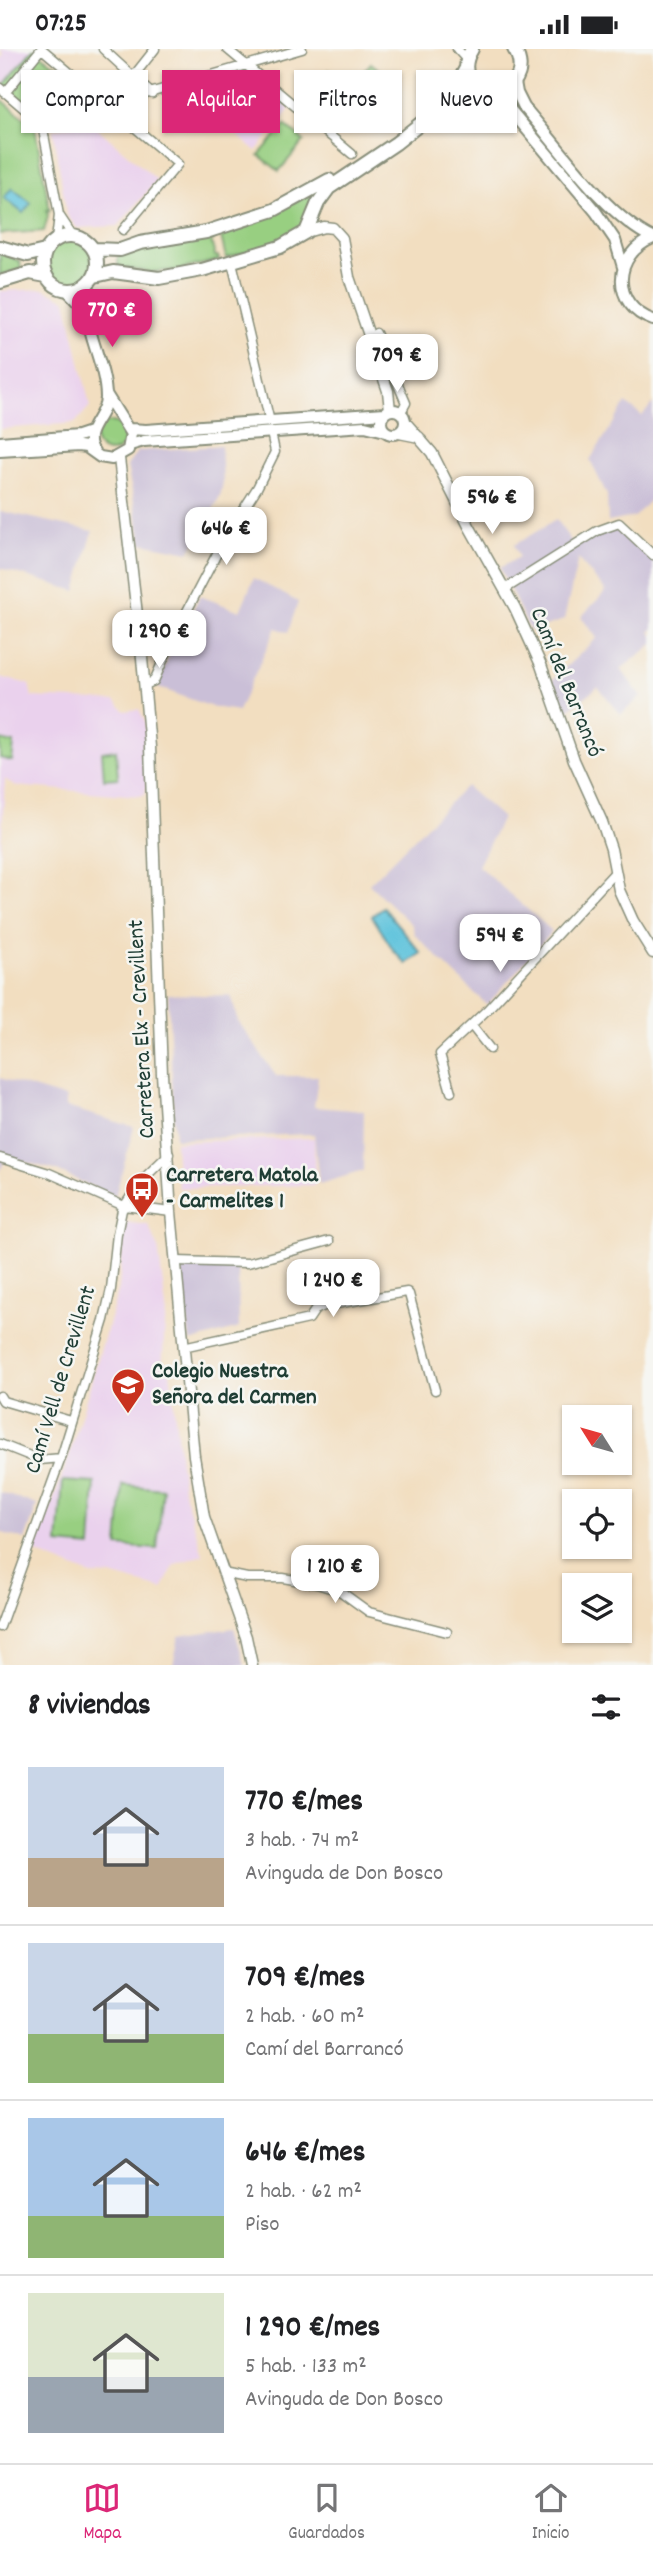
<!DOCTYPE html>
<html lang="es">
<meta charset="utf-8">
<style>
body{margin:0;font-family:Dekko,sans-serif;background:#f6f6f6;color:#202124;height:100vh;display:flex;flex-direction:column;font-size:26px;white-space:nowrap}
*{box-sizing:border-box;margin:0}
p{font-size:23px;color:#757577}
.icon{flex:none;width:38px;height:38px;fill:none;stroke:currentColor;stroke-width:2;stroke-linecap:round;stroke-linejoin:round}
.map{position:relative;height:1616px;overflow:hidden}
.side{display:flex;flex-direction:column;background:#fff;flex:1}
.side>*{flex:none}
.guide{position:absolute;left:21px;top:21px;width:612px;height:63px;display:flex;gap:14px}
.needle{width:46px;rotate:307deg}
.buttons{position:absolute;left:562px;top:1356px;display:grid;gap:14px}
.buttons a{display:grid;place-items:center;width:70px;height:70px;border-radius:0px;background:#fff;box-shadow:0 2px 5px #0004;font-size:35px}
.price{position:absolute;translate:-50% -60px;padding:0 16px;border-radius:14px;background:#fff;color:#222;font-size:23px;line-height:46px;filter:drop-shadow(0 2px 4px #0008)}
.price::after{content:'';position:absolute;left:50%;top:42px;width:21px;height:16px;margin-left:-10px;background:inherit;clip-path:polygon(0 0,100% 0,50% 100%)}
.price.selected{background:#db2777;color:#fff}
ul{padding:0;list-style:none}
li{display:flex;align-items:center;gap:21px;height:175px;padding:0 28px}
li+li{border-top:2px solid #e0e0e0}
li span{display:grid;place-items:center;flex:none;width:196px;height:140px;border-radius:0px;color:#555}
li>.icon{margin-inline-start:auto}
span .icon{width:84px;height:84px;fill:#fffc;stroke-width:1}
li b{font-size:30px}
h2{display:flex;justify-content:space-between;align-items:center;height:84px;padding:0 28px;font-size:30px}
.pill{padding:0 24px;border-radius:0px;background:#fff;box-shadow:0 2px 5px #0004;font-size:24px;line-height:63px}
.pill.selected{background:#db2777;color:#fff}
.status{display:flex;justify-content:space-between;align-items:center;height:49px;padding:0 35px;background:#fff;direction:ltr}
.status svg{height:19px;fill:currentColor}
.dock{display:flex;justify-content:space-around;align-items:center;height:98px;border-top:2px solid #e0e0e0;background:#fff;font-size:19px;color:#757577}
.dock a{display:grid;justify-items:center;gap:4px}
.dock .selected{color:#db2777}
.map>svg:first-child{display:block}
.built{fill:#ead1ed}
.industrial{fill:#cabfd7}
.green{fill:#98cf81;stroke:#5c865a;stroke-width:2}
.water{fill:#5ec3dc;stroke:#3e8088;stroke-width:2}
.lines{fill:none;stroke-linecap:round;stroke-linejoin:round}
.minor-casing{stroke:#888e7a;stroke-width:11}
.tertiary-casing{stroke:#888e7a;stroke-width:13}
.secondary-casing{stroke:#888e7a;stroke-width:14}
.primary-casing{stroke:#888e7a;stroke-width:16}
.minor{stroke:#fff;stroke-width:8}
.tertiary{stroke:#fff;stroke-width:10}
.secondary{stroke:#fff;stroke-width:10}
.primary{stroke:#fff;stroke-width:12}
.labels{text-anchor:middle;dominant-baseline:central;stroke-width:5;stroke-linejoin:round;paint-order:stroke}
.street-label{font-size:23px;fill:#1f3d34;stroke:#f6f6f2}
.poi-label{font-size:23px;font-weight:bold;fill:#1f3d34;stroke:#f6f6f2;text-anchor:start}
</style>
<div class="status"><b>07:25</b><svg viewBox="0 0 49 12"><path d="M0 12V9h3v3zM5 12V6h3v6zM10 12V3h3v9zM15 12V0h3v12zM26 1h20v11H26zM47 4h2v5h-2z"/></svg></div>
<div class="map">
<svg width="653" height="1616" viewBox="0 0 653 1616">
<rect width="100%" height="100%" fill="#f6f6f2"/>
<filter id="ink" filterUnits="userSpaceOnUse"><feTurbulence type="fractalNoise" baseFrequency=".0143" numOctaves="2"/><feDisplacementMap in="SourceGraphic" scale="14" xChannelSelector="R" yChannelSelector="G"/><feConvolveMatrix kernelMatrix="1 2 1 2 8 2 1 2 1" color-interpolation-filters="sRGB"/></filter>
<filter id="wash" filterUnits="userSpaceOnUse"><feTurbulence type="fractalNoise" baseFrequency=".00686" numOctaves="4" result="noise"/><feDisplacementMap in="SourceGraphic" scale="28" xChannelSelector="R" yChannelSelector="G"/><feGaussianBlur stdDeviation="1.57" result="paint"/><feColorMatrix in="noise" values="0 0 0 0 0 0 0 0 0 0 0 0 0 0 0 0 0 1.4 0 .05"/><feComposite in="paint" operator="in"/></filter>
<g filter="url(#wash)">
<rect width="100%" height="100%" fill="#f2dec0"/>
<path class="built" d="M 0,0 L 33,0 L 4,35 L 0,32 L 0,10 L 4,6 Z
M 255,31 L 290,60 L 256,102 L 224,75 L 243,51 L 240,48 Z
M 89,72 L 157,131 L 118,177 L 77,179 L 67,166 L 53,81 Z
M 44,240 L 66,251 L 90,357 L 75,374 L 0,380 L 0,242 Z
M 0,628 L 29,635 L 32,648 L 115,652 L 125,662 L 139,660 L 145,673 L 148,723 L 145,745 L 140,747 L 15,737 L 5,730 L 0,814 Z
M 314,1089 L 315,1136 L 178,1139 L 175,1093 Z
M 131,1174 L 148,1176 L 158,1198 L 166,1259 L 162,1320 L 170,1322 L 183,1440 L 203,1506 L 175,1515 L 162,1540 L 114,1527 L 91,1526 L 34,1503 L 68,1411 L 119,1239 L 124,1175 Z"/>
<path class="industrial" d="M 626,354 L 642,367 L 653,354 L 653,448 L 634,468 L 608,473 L 607,446 L 590,411 Z
M 221,397 L 223,433 L 220,448 L 189,503 L 142,494 L 127,417 L 138,402 Z
M 0,462 L 93,482 L 76,542 L 0,519 Z
M 556,471 L 572,493 L 618,478 L 653,509 L 653,580 L 650,583 L 653,587 L 653,595 L 621,620 L 641,648 L 621,665 L 598,638 L 563,665 L 552,631 L 597,589 L 581,568 L 606,542 L 578,510 L 564,571 L 530,582 L 500,519 L 519,508 L 514,496 Z
M 254,529 L 298,553 L 288,583 L 276,579 L 238,662 L 212,658 L 157,638 L 169,607 L 200,547 L 240,562 Z
M 466,737 L 502,769 L 478,817 L 552,882 L 487,956 L 415,886 L 412,876 L 369,835 Z
M 168,945 L 231,947 L 238,972 L 276,1027 L 318,1027 L 314,1058 L 364,1062 L 363,1122 L 319,1135 L 314,1085 L 175,1090 Z
M 0,1029 L 66,1049 L 66,1058 L 134,1078 L 115,1148 L 55,1121 L 6,1108 L 0,1123 Z
M 181,1217 L 238,1218 L 239,1279 L 190,1293 Z
M 0,1443 L 37,1456 L 25,1491 L 0,1483 Z
M 234,1579 L 245,1616 L 173,1616 L 179,1587 Z"/>
<path class="green" d="M 33,0 L 54,15 L 57,15 L 95,50 L 96,54 L 51,68 L 38,67 L 3,37 Z
M 371,14 L 393,32 L 354,79 L 311,42 L 329,21 L 351,37 Z
M 0,49 L 35,79 L 50,162 L 47,161 L 48,167 L 44,182 L 0,185 Z
M 285,76 L 304,92 L 279,122 L 259,106 Z
M 315,144 C 310,154 309,166 303,176 C 290,194 247,202 226,209 L 220,183 Z
M 213,186 L 214,190 L 211,192 L 215,207 L 218,207 L 219,211 L 178,221 L 149,223 L 118,218 L 118,207 L 143,198 Z
M48 213a22 22 0 1 1 44 0a22 22 0 1 1-44 0Z
M 0,204 L 20,212 L 21,220 L 0,226 Z
M95 388a15 15 0 1 1 30 0a15 15 0 1 1-30 0Z
M 0,691 L 14,694 L 12,712 L 0,709 Z
M 116,701 L 118,729 L 104,730 L 102,703 Z
M 63,1432 L 95,1434 L 91,1498 L 58,1495 Z
M 123,1436 L 163,1440 L 157,1500 L 118,1497 Z"/>
<path class="water" d="M 12,139 L 31,154 L 23,164 L 4,149 Z
M 383,858 L 421,904 L 406,915 L 394,902 L 372,867 Z"/>
</g>
<g filter="url(#ink)">
<g class="lines">
<g class="minor-casing">
<path id="minor" d="M 42,0 L 178,115 L 123,181
M 103,0 L 152,45
M 227,0 L 352,105
M 457,0 L 467,11
M 0,39 L 42,75
M 5,44 L 41,0
M 109,58 L 155,0
M 42,75 L 302,0
M 42,75 L 59,166 L 56,191
M 59,166 L 73,187
M 232,213 L 270,373
M 376,284 L 406,354 L 401,363
M 505,540 L 597,482 L 619,474 L 653,506
M 145,636 L 154,632 L 173,589 L 224,491 L 257,439 L 275,403 L 271,383
M 471,976 L 490,1000
M 451,1043 L 440,1005 L 487,961 L 615,823
M 0,1109 L 49,1124 L 124,1157 L 171,1163
M 176,1212 L 248,1214 L 329,1192
M 183,1298 L 309,1270 L 315,1261 L 324,1257 L 407,1243 L 409,1245 L 435,1341
M 0,1347 L 3,1352 L 71,1372
M 0,1395 L 40,1411 L 61,1409
M 223,1524 L 247,1529 L 283,1529 L 317,1535 L 340,1542 L 369,1563 L 447,1583
M 0,1578 L 61,1409 L 104,1271 L 111,1240 L 117,1185 L 122,1161 L 140,1133 L 169,1105"/>
</g>
<g class="tertiary-casing">
<path id="tertiary" d="M 306,183 L 324,178 L 333,179 L 342,189 L 349,228 L 388,342 L 390,361
M 406,374 L 432,404 L 469,477 L 515,559 L 541,616 L 574,711 L 602,773 L 611,800 L 619,841 L 633,872 L 653,904
M 399,384 L 419,388
M 119,409 L 142,609 L 150,698 L 162,1025 L 171,1163 L 194,1407 L 204,1468 L 246,1588 L 252,1616"/>
</g>
<g class="secondary-casing">
<path id="secondary" d="M 515,33 L 517,44 L 524,58 C 559,98 606,167 653,189
M 489,43 L 508,58 L 596,163 L 615,191 L 623,218
M 653,189 C 613,205 610,256 653,271
M 88,236 C 78,274 106,311 106,349 C 105,371 79,382 95,404
M 68,242 L 87,262
M381 373a12 12 0 1 1 24 0a12 12 0 1 1-24 0Z
M 130,380 L 146,381 L 385,364
M 0,393 L 78,387 L 90,383
M 130,396 L 144,392 L 365,377 L 385,382
M 0,402 L 79,397 L 86,398 L 100,408 L 112,410 L 128,401 L 131,385 L 106,345"/>
</g>
<g class="primary-casing">
<path id="primary" d="M 472,0 C 467,8 464,17 468,27 C 483,62 537,36 514,0
M 442,48 L 460,30 L 466,19
M43 214a27 27 0 1 1 54 0a27 27 0 1 1-54 0Z
M 0,198 L 28,206 L 45,202
M 95,200 L 120,201 L 140,194 L 206,183 L 274,161 L 329,131
M 95,227 L 113,223 L 159,229 L 202,221 L 280,198 L 306,183 L 318,154 L 329,139 L 396,94 L 460,43 L 480,40
M 0,233 L 30,224 L 46,227"/>
</g>
<use href="#minor" class="minor"/>
<use href="#tertiary" class="tertiary"/>
<use href="#secondary" class="secondary"/>
<use href="#primary" class="primary"/>
</g>
</g>
<defs>
<g id="bus-pin" transform="scale(1.75)"><path d="M0 17L-7.5 6A9.5 9.5 0 1 1 7.5 6Z" fill="#c8321e" stroke="#f6f6f2"/><path d="M-5-6H5V4H4V6H2V4H-2V6H-4V4H-5ZM-3.5-4V0h7V-4ZM-3.5 1.2v1.5H-2V1.2ZM2 1.2v1.5H3.5V1.2Z" fill="#fff"/></g>
<g id="school-pin" transform="scale(1.75)"><path d="M0 17L-7.5 6A9.5 9.5 0 1 1 7.5 6Z" fill="#c8321e" stroke="#f6f6f2"/><path d="M0-5L7-2L0 1L-7-2ZM-4 1L0 2.5L4 1V4Q0 6-4 4Z" fill="#fff"/></g>
</defs>
<g fill-rule="evenodd">
<use href="#bus-pin" x="142" y="1140"/>
<use href="#school-pin" x="128" y="1336"/>
</g>
<g class="labels">
<g class="street-label">
<text transform="translate(565 634) rotate(68)">Camí del Barrancó</text>
<text transform="translate(143 980) rotate(-93)">Carretera Elx - Crevillent</text>
<text transform="translate(62 1331) rotate(-73)">Camí Vell de Crevillent</text>
</g>
<g class="poi-label">
<text x="166" y="1127">Carretera Matola<tspan x="166" dy="26">- Carmelites 1</tspan></text>
<text x="152" y="1323">Colegio Nuestra<tspan x="152" dy="26">Señora del Carmen</tspan></text>
</g>
</g>
</svg>
<div class="buttons">
<a><svg class="needle" viewBox="-14 -14 28 28"><path d="M0-13l5 13h-10z" fill="#e53935"/><path d="M0 13l5-13h-10z" fill="#757577"/></svg></a>
<a><svg class="icon" aria-label="locate" viewBox="0 0 24 24"><circle cx="12" cy="12" r="6"/><path d="M12 2v4M12 18v4M2 12h4M18 12h4"/></svg></a>
<a><svg class="icon" aria-label="layers" viewBox="0 0 24 24"><path d="M12 4l9 5-9 5-9-5zM3 14l9 5 9-5"/></svg></a>
</div>
<b class="price selected" style="left:112px;top:300px">770 €</b>
<b class="price" style="left:397px;top:345px">709 €</b>
<b class="price" style="left:492px;top:487px">596 €</b>
<b class="price" style="left:226px;top:518px">646 €</b>
<b class="price" style="left:159px;top:621px">1 290 €</b>
<b class="price" style="left:500px;top:925px">594 €</b>
<b class="price" style="left:333px;top:1270px">1 240 €</b>
<b class="price" style="left:335px;top:1556px">1 210 €</b>
<div class="guide">
<a class="pill">Comprar</a>
<a class="pill selected">Alquilar</a>
<a class="pill">Filtros</a>
<a class="pill">Nuevo</a>
</div>
</div>
<section class="side">
<h2>8 viviendas<svg class="icon" aria-label="filters" viewBox="0 0 24 24"><path d="M4 7h16M4 17h16"/><circle cx="9" cy="7" r="2"/><circle cx="15" cy="17" r="2"/></svg></h2>
<ul>
<li><span style="background:linear-gradient(#c9d6e8 65%,#b9a48a 0)"><svg class="icon" aria-label="home" viewBox="0 0 24 24"><path d="M3 11l9-7 9 7M6 9v11h12V9"/></svg></span><div><b>770 €/mes</b><p>3 hab. · 74 m²</p><p>Avinguda de Don Bosco</p></div></li>
<li><span style="background:linear-gradient(#c9d6e8 65%,#8fb573 0)"><svg class="icon" aria-label="home" viewBox="0 0 24 24"><path d="M3 11l9-7 9 7M6 9v11h12V9"/></svg></span><div><b>709 €/mes</b><p>2 hab. · 60 m²</p><p>Camí del Barrancó</p></div></li>
<li><span style="background:linear-gradient(#a9c7e8 70%,#8fb573 0)"><svg class="icon" aria-label="home" viewBox="0 0 24 24"><path d="M3 11l9-7 9 7M6 9v11h12V9"/></svg></span><div><b>646 €/mes</b><p>2 hab. · 62 m²</p><p>Piso</p></div></li>
<li><span style="background:linear-gradient(#dfe7d0 60%,#9aa5b1 0)"><svg class="icon" aria-label="home" viewBox="0 0 24 24"><path d="M3 11l9-7 9 7M6 9v11h12V9"/></svg></span><div><b>1 290 €/mes</b><p>5 hab. · 133 m²</p><p>Avinguda de Don Bosco</p></div></li>
</ul>
</section>
<nav class="dock">
<a class="selected"><svg class="icon" aria-label="map" viewBox="0 0 24 24"><path d="M3 6l6-2 6 2 6-2v14l-6 2-6-2-6 2zM9 4v14M15 6v14"/></svg>Mapa</a>
<a><svg class="icon" aria-label="saved" viewBox="0 0 24 24"><path d="M7 4h10v16l-5-4-5 4z"/></svg>Guardados</a>
<a><svg class="icon" aria-label="home" viewBox="0 0 24 24"><path d="M3 11l9-7 9 7M6 9v11h12V9"/></svg>Inicio</a>
</nav>
